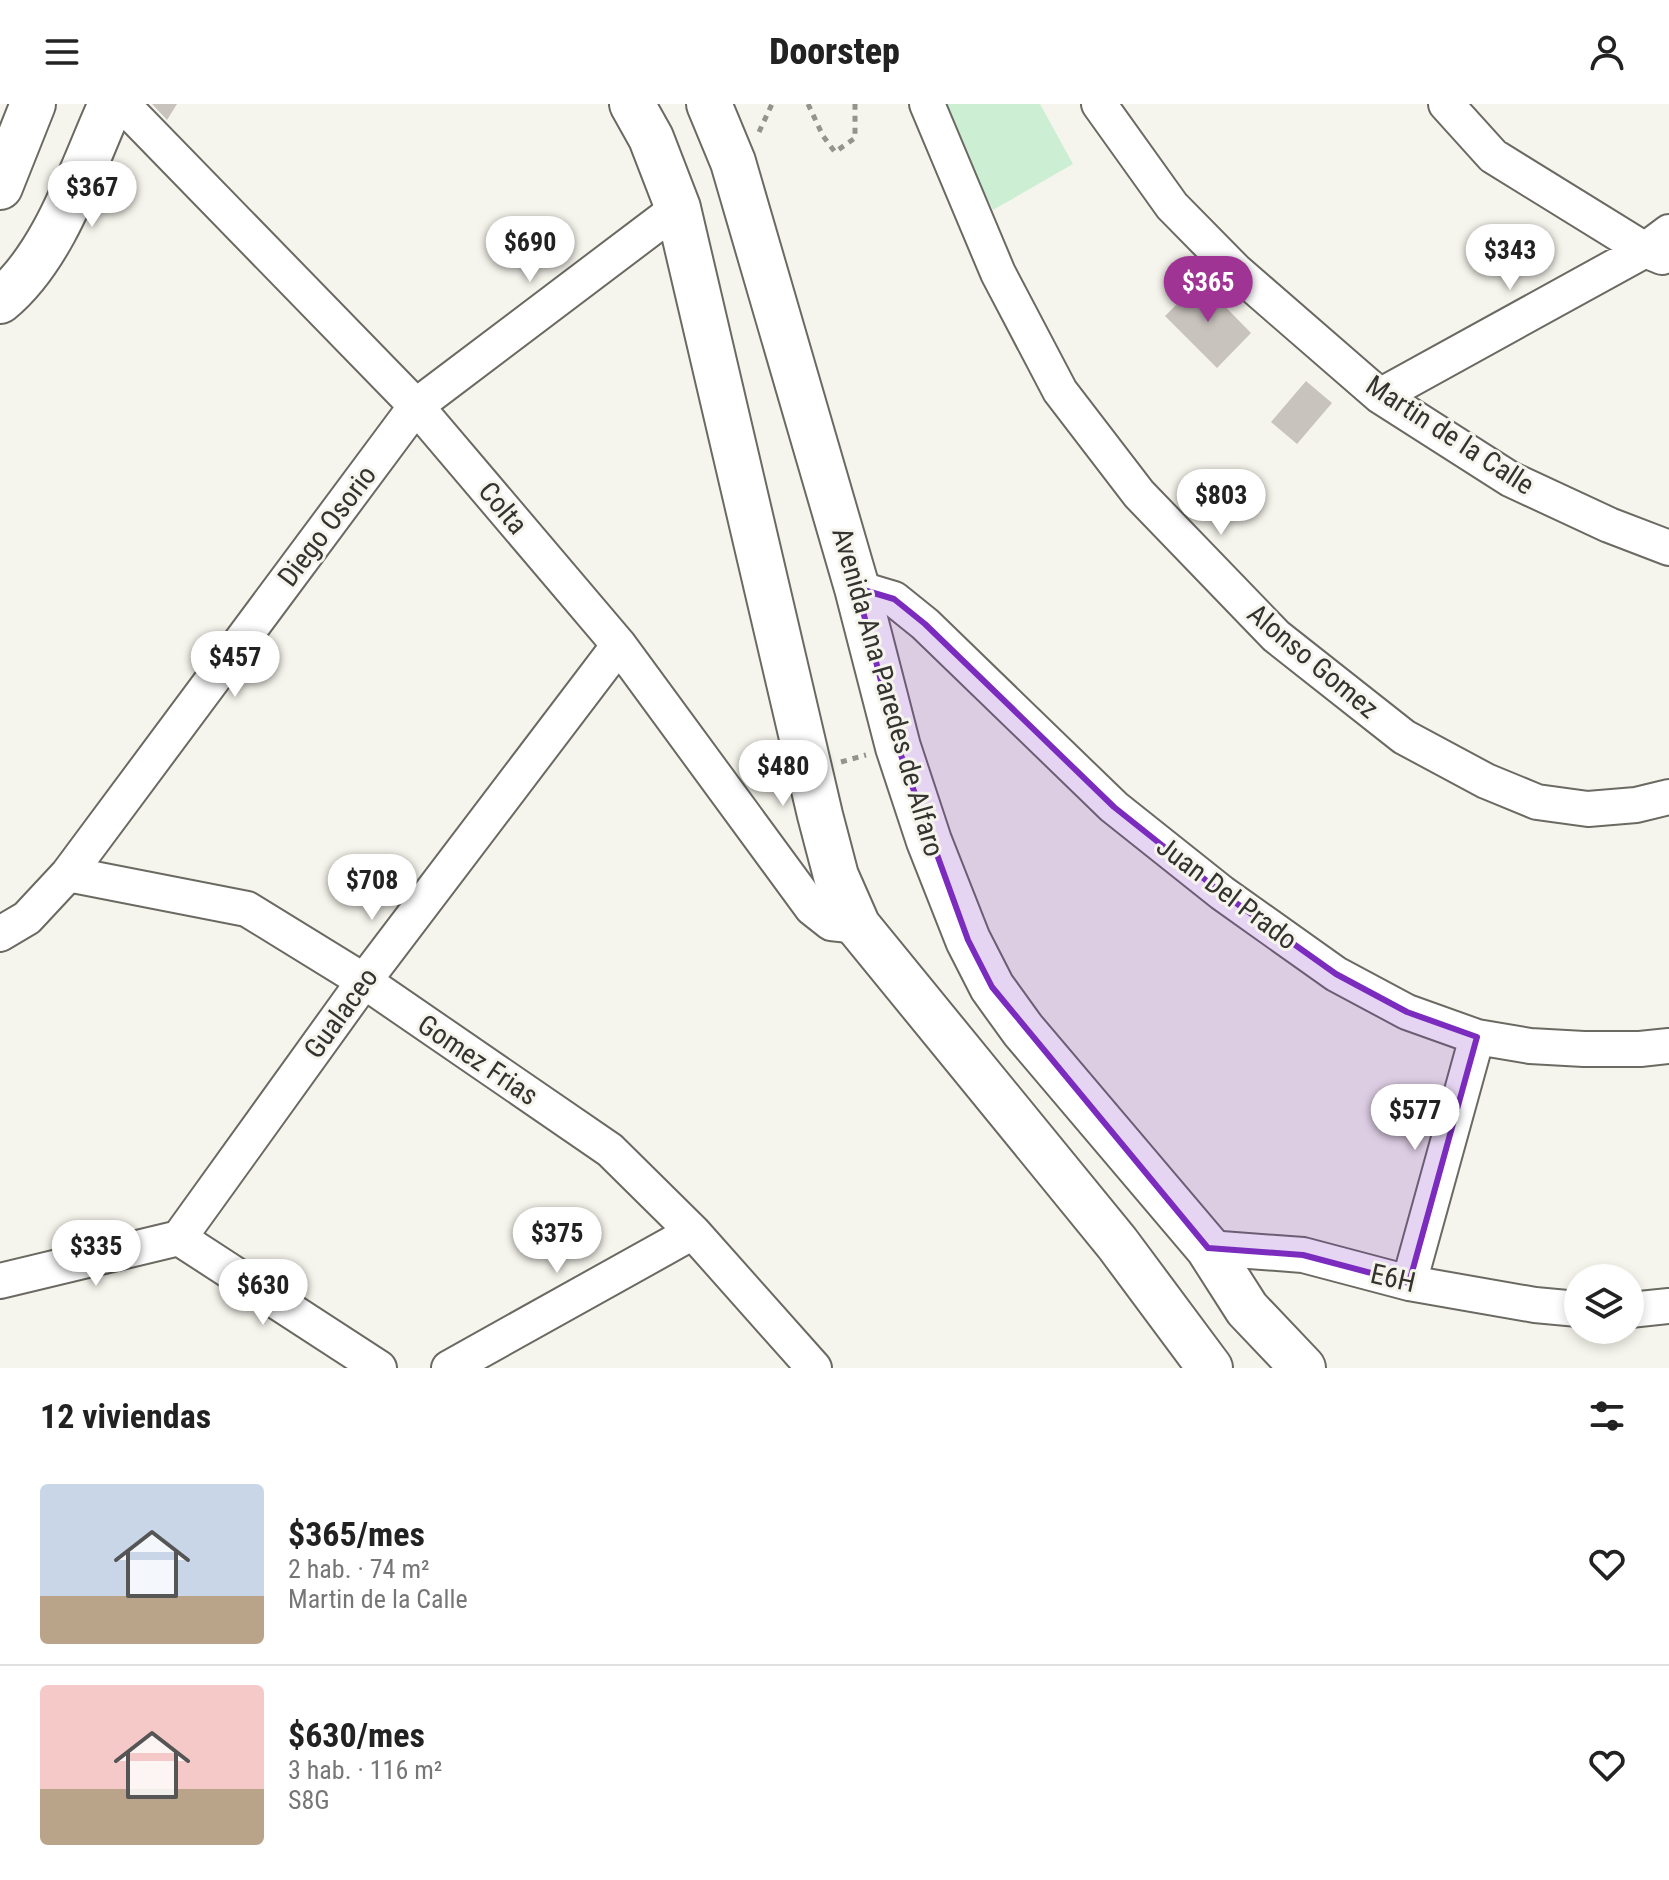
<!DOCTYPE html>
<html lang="es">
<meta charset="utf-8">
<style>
body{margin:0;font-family:"Roboto Condensed",sans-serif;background:#f6f6f6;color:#222;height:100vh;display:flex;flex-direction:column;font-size:30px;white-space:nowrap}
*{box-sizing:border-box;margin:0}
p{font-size:26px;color:#767676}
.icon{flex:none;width:44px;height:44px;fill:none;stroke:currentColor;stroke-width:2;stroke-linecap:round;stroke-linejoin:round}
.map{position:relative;height:1264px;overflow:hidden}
.drawer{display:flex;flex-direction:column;background:#fff;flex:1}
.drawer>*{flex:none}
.fabs{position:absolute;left:1564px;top:1160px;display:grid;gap:16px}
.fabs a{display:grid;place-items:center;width:80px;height:80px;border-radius:50%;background:#fff;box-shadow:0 4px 12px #0003;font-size:40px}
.price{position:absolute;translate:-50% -68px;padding:0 18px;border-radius:28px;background:#fff;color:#222;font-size:26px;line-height:52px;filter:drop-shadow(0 2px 4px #0008)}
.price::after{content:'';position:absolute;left:50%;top:48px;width:24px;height:18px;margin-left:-12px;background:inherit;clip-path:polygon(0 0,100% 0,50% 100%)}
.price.selected{background:#9f3495;color:#fff}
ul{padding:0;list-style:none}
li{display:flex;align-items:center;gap:24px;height:200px;padding:0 40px}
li+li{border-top:2px solid #e0e0e0}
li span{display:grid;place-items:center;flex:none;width:224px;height:160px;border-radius:8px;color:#555}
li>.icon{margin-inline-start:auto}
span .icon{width:96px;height:96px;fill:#fffc;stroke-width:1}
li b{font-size:34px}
h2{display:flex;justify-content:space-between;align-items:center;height:96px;padding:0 40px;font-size:34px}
header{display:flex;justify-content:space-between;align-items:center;height:104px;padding:0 40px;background:#fff;font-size:36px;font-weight:800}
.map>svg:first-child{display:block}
.green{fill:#ccefd4}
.building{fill:#c8c3bd}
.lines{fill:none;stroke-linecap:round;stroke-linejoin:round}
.minor-casing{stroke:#6a6962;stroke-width:38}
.secondary-casing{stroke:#6a6962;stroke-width:48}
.path{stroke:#94938d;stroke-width:5;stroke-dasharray:6 6;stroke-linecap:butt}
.minor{stroke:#fff;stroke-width:34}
.secondary{stroke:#fff;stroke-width:44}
.marked{fill:#7b2cbf;fill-opacity:0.2;stroke:#7b2cbf;stroke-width:6;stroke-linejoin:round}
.labels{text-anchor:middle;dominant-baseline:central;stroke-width:6;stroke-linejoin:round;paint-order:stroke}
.street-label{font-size:28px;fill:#343330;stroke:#f6f5ed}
</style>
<header><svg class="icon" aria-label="menu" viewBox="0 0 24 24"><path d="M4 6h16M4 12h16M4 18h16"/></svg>Doorstep<svg class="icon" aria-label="person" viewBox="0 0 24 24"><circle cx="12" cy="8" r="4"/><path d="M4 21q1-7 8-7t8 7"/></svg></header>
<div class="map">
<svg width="1669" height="1264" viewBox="0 0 1669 1264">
<rect width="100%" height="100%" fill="#f6f5ed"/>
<path class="green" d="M 941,0 L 1040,0 L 1073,60 L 993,106 Z"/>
<path class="building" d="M 152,0 L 177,0 L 167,16 Z
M 1200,177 L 1251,229 L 1217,264 L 1165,212 Z
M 1306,277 L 1332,299 L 1297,340 L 1271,318 Z"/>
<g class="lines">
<g class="minor-casing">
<path id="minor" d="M 122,0 L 416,302 L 619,541 L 812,804 L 831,819 L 858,822
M 927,0 L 998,169 L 1060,287 L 1139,390 L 1276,532 L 1404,633 L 1486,677 L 1537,698 L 1588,705 L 1636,701 L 1669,693
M 1099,0 L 1172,102 L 1235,166 L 1380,292 L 1510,375 L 1609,421 L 1669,444
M 1446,0 L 1493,52 L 1645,146 L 1662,153
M 1380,292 L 1645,146 L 1669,128
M 857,484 L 894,495 L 925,520 L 1114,703 L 1222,789 L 1336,870 L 1407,908 L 1477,933 L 1530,942 L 1584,945 L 1640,945 L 1669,942
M 68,770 L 247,805 L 364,877 L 610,1046 L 693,1128 L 814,1264
M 0,830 L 27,814 L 68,770 L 416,302 L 678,104
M 179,1134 L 379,1264
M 1208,1144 L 1303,1151 L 1409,1179 L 1535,1201 L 1578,1205
M 0,1177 L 179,1134 L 364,877 L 619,541
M 1409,1179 L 1477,933
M 1630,1206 L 1669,1202
M 449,1264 L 693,1128"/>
</g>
<g class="secondary-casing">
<path id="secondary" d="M 632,0 L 651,34 L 678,104 L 820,711 L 836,772 L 858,822 L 1117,1139 L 1210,1264
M 709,0 L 733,58 L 857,484 L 898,643 L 929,737 L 968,836 L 992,883 L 1023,926 L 1208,1144 L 1247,1205 L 1303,1264
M 0,83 L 33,0
M 0,197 C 55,152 82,64 111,0"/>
</g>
<path class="path" d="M 808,0 L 823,32 L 835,48 L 855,34 L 855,0
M 759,28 L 772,0
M 841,658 L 866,651"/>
<use href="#minor" class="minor"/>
<use href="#secondary" class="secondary"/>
</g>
<path class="marked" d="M 857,484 L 894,495 L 925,520 L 1114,703 L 1222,789 L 1336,870 L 1407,908 L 1477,933 L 1409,1179 L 1303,1151 L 1208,1144 L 992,883 L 968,836 L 898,643 Z"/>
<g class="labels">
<g class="street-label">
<text transform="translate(1450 331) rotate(33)">Martin de la Calle</text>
<text transform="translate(503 404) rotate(50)">Colta</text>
<text transform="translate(327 422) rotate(-53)">Diego Osorio</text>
<text transform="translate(1313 557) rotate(40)">Alonso Gomez</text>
<text transform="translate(888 588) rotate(74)">Avenida Ana Paredes de Alfaro</text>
<text transform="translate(1227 789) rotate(37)">Juan Del Prado</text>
<text transform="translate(341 909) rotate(-54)">Gualaceo</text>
<text transform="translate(478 956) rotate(34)">Gomez Frias</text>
<text transform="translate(1393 1174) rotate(13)">E6H</text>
</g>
</g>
</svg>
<div class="fabs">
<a><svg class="icon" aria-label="layers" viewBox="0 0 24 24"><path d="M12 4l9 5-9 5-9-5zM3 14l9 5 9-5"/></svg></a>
</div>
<b class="price" style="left:92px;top:125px">$367</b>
<b class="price" style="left:530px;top:180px">$690</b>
<b class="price" style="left:1510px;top:188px">$343</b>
<b class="price selected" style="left:1208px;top:220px">$365</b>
<b class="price" style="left:1221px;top:433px">$803</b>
<b class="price" style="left:235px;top:595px">$457</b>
<b class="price" style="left:783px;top:704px">$480</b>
<b class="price" style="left:372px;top:818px">$708</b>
<b class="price" style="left:1415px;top:1048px">$577</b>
<b class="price" style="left:557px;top:1171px">$375</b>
<b class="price" style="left:96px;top:1184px">$335</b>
<b class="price" style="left:263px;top:1223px">$630</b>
</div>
<section class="drawer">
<h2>12 viviendas<svg class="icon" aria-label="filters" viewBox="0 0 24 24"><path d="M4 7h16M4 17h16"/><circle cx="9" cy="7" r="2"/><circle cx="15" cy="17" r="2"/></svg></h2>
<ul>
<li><span style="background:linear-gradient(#c9d6e8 70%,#b9a48a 0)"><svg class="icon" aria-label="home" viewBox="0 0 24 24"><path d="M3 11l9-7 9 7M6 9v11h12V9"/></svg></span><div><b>$365/mes</b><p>2 hab. · 74 m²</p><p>Martin de la Calle</p></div><svg class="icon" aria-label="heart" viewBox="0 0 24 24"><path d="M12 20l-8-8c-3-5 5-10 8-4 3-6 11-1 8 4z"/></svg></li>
<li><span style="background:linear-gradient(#f6c9c9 65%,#b9a48a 0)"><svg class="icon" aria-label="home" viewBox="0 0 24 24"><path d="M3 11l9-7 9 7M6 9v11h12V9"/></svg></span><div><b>$630/mes</b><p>3 hab. · 116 m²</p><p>S8G</p></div><svg class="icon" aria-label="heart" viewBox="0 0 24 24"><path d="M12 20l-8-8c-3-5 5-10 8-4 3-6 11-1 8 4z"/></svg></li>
</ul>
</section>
